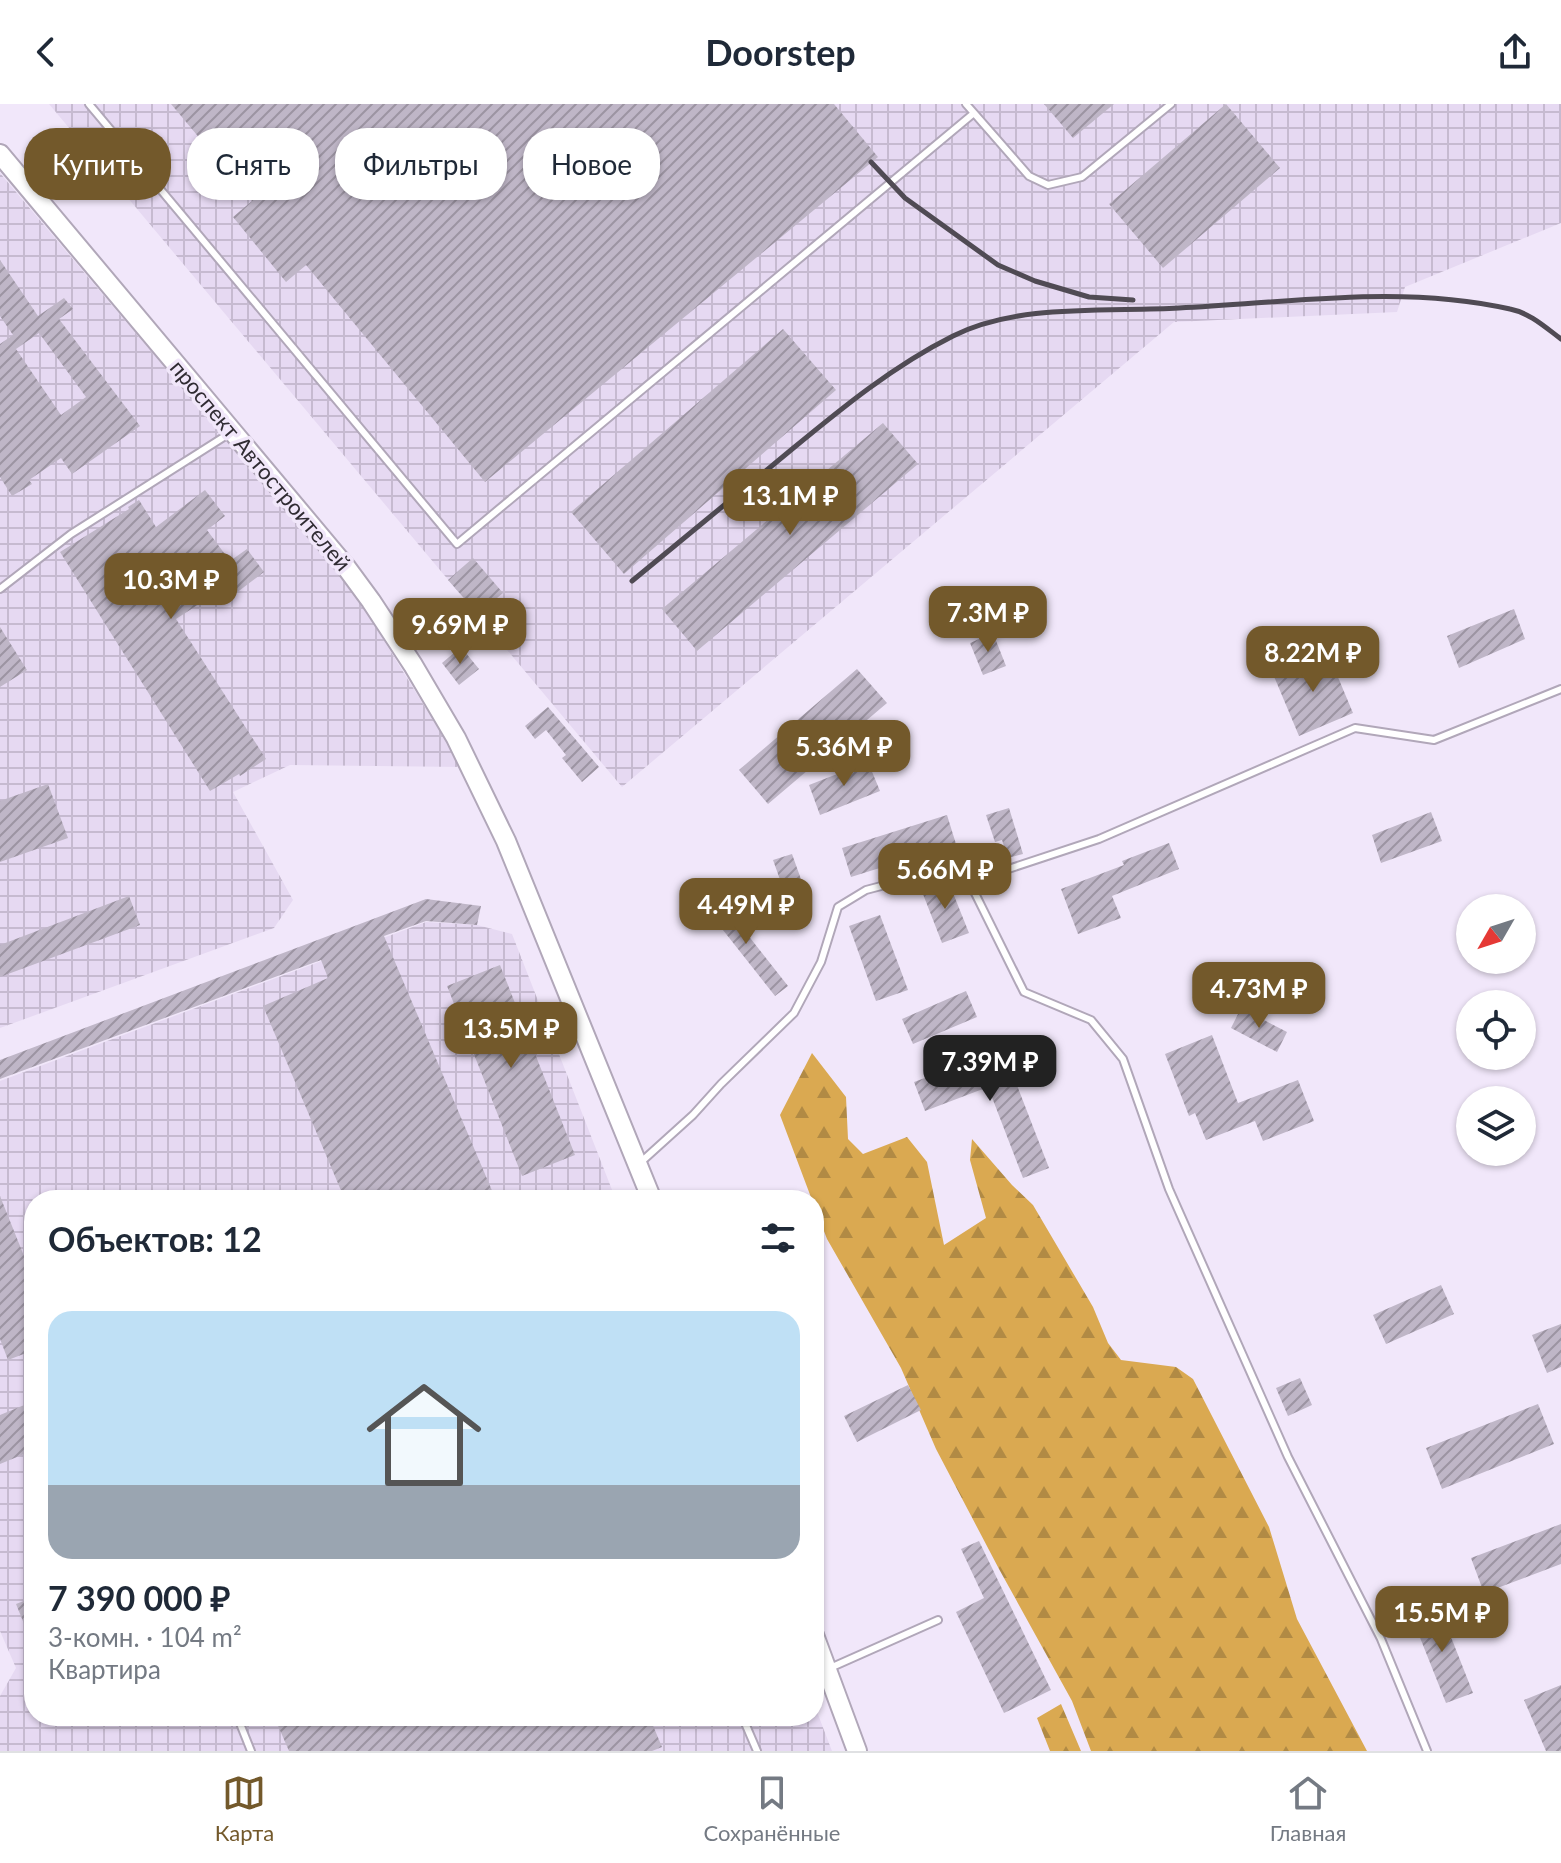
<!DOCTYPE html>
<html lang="ru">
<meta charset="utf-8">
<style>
body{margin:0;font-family:Lato,sans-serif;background:#f6f6f7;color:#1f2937;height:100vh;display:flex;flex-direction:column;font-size:30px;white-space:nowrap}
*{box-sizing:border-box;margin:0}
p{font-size:26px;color:#747a83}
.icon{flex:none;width:44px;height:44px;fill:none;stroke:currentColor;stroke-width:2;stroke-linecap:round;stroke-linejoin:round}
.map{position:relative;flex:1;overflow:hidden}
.panel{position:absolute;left:24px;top:1086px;width:800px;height:536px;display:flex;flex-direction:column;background:#fff;border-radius:32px;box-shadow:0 2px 6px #0004}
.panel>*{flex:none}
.top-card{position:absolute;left:24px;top:24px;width:800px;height:72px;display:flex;gap:16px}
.needle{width:52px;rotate:231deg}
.controls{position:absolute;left:1456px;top:790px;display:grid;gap:16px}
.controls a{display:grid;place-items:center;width:80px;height:80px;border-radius:50%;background:#fff;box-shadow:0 2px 6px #0004;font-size:40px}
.price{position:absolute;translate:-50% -68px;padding:0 18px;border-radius:16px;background:#73592b;color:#fff;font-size:26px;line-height:52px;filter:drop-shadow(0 2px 4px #0008)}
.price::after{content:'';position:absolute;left:50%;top:48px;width:24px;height:18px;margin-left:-12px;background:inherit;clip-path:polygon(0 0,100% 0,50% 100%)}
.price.on{background:#222;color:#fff}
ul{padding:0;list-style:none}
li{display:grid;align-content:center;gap:16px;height:424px;padding:0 24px}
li+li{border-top:2px solid #e0e1e3}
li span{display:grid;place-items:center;height:248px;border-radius:24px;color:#555}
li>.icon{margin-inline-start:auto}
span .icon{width:144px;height:144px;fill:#fffc;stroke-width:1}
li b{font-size:34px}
h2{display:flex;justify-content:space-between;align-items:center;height:96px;padding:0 24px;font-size:34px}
.pill{padding:0 28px;border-radius:32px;background:#fff;box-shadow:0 2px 6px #0004;font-size:28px;line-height:72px}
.pill.on{background:#73592b;color:#fff}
header{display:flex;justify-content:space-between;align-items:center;height:104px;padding:0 24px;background:#fff;font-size:36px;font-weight:700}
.tab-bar{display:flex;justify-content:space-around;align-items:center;height:112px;border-top:2px solid #e0e1e3;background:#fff;font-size:22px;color:#747a83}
.tab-bar a{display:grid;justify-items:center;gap:4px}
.tab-bar .on{color:#73592b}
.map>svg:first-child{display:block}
.industrial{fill:url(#industrial-grid)}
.forest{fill:url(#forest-firs)}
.building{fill:url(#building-hatch);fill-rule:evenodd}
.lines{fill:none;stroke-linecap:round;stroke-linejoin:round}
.service-casing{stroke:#b1a7b9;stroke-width:10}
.secondary-casing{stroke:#b1a7b9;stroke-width:22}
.service{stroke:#fff;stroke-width:6}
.secondary{stroke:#fff;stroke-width:18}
.rail{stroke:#504b54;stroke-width:5}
.labels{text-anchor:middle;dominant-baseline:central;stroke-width:7;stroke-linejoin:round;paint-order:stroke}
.street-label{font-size:22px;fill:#302c33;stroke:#f1e7fa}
</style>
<header><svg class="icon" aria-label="back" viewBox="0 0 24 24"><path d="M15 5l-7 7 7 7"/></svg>Doorstep<svg class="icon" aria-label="share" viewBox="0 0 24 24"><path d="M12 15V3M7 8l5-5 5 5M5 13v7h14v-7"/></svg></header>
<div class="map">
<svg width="1561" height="1647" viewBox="0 0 1561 1647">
<defs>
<pattern id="industrial-grid" width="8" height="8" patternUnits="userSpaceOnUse" patternTransform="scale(2)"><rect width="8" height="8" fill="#e6d9f2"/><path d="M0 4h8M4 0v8" fill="none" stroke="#c6bad0"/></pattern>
<pattern id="forest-firs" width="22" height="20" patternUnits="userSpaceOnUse" patternTransform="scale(2)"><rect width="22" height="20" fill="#daa951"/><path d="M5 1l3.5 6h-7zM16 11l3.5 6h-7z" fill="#b18a44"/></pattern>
<pattern id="building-hatch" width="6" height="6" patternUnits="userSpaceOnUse" patternTransform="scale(2)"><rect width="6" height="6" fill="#bfb6c7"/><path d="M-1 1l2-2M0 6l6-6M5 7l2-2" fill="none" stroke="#9c94a2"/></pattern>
</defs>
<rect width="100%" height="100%" fill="#f1e7fa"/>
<path class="industrial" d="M 49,0 L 1561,0 L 1561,119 L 1405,183 L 1397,208 L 1174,218 L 622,683 Z
M 0,69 L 352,485 L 462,663 L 290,661 L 233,688 L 293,796 L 274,824 L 0,924 Z
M 426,818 L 477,821 L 512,830 L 616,1096 L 34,1096 L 34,1612 L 814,1612 L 814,1600 L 832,1647 L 0,1647 L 0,1592 L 16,1564 L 0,1527 L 0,977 Z"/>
<path class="forest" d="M 812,949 L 846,993 L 848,1035 L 863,1050 L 907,1033 L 927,1058 L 944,1141 L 986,1114 L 970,1056 L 972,1035 L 1012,1081 L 1033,1101 L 1093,1203 L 1108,1239 L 1121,1256 L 1176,1263 L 1193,1275 L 1269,1423 L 1297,1515 L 1367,1647 L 1091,1647 L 1072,1597 L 999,1465 L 936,1345 L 901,1264 L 827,1135 L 814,1101 L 814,1096 L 812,1096 L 780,1011 Z
M 1061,1600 L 1081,1647 L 1050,1647 L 1037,1614 Z"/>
<path class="building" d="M 171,0 L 834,0 L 878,53 L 485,378 L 306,161 L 286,178 L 233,113 L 252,97 Z
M 1044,0 L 1114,0 L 1073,34 Z
M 1226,0 L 1280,64 L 1163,164 L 1109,100 Z
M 0,156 L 38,212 L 64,194 L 73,205 L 59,215 L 140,322 L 72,370 L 61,354 L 29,376 L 32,380 L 12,392 L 0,373 L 0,240 L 13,231 L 0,212 ZM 39,229 L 86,293 L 61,311 L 16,245 Z
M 783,225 L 836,286 L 624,470 L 571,408 Z
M 883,319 L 918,360 L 697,547 L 662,505 Z
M 205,386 L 225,412 L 207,426 L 230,457 L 247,445 L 264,468 L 223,499 L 216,489 L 176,515 L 266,655 L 240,672 L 239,670 L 210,687 L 60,448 L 129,405 L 128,403 L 139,396 L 156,423 Z
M 473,454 L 503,489 L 478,510 L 448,476 Z
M 1514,505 L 1525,535 L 1459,564 L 1447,532 Z
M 0,523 L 27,566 L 0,583 Z
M 993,529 L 1006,562 L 983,571 L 970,539 Z
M 461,543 L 479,565 L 459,581 L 442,559 Z
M 1327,547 L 1353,609 L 1299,632 L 1273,570 Z
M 857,565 L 887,599 L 768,700 L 739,666 Z
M 548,603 L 599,663 L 582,678 L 562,654 L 566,651 L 546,626 L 535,635 L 525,622 Z
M 868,658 L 880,687 L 820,711 L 809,681 Z
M 48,680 L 68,734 L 0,758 L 0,697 Z
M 1009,704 L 1023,750 L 1008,754 L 1002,736 L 995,738 L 986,711 Z
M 1431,708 L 1442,737 L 1381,759 L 1372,731 Z
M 947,711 L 956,740 L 851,773 L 842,744 Z
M 1169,739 L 1179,765 L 1112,792 L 1121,814 L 1078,830 L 1061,785 L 1124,761 L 1122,757 Z
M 792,750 L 802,778 L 783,784 L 773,756 Z
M 947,774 L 969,829 L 942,839 L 921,785 Z
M 129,792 L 140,821 L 0,873 L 0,841 Z
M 717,792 L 788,882 L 775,892 L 704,802 Z
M 426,795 L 481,802 L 477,821 L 426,817 L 384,832 L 496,1096 L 345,1096 L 263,902 L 328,874 L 321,856 L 0,975 L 0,956 Z
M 880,811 L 908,886 L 876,897 L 849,822 Z
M 500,861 L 575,1051 L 522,1072 L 447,882 Z
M 966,887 L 977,913 L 913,940 L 902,915 Z
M 1241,904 L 1287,928 L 1277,948 L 1231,924 Z
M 1212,931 L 1238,999 L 1298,976 L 1314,1017 L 1263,1037 L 1255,1017 L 1206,1036 L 1195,1009 L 1189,1012 L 1165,950 Z
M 1003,945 L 1049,1064 L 1023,1074 L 988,983 L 925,1007 L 914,978 Z
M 0,1092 L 34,1177 L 34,1246 L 8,1256 L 0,1235 Z
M 1441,1181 L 1454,1210 L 1386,1240 L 1373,1211 Z
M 1561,1220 L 1561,1263 L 1547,1269 L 1532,1231 Z
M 1300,1274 L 1312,1301 L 1288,1312 L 1276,1284 Z
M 908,1281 L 921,1306 L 857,1338 L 844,1312 Z
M 34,1297 L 34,1346 L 0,1360 L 0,1311 Z
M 1538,1300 L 1554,1340 L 1442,1385 L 1426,1344 Z
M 1561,1420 L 1561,1460 L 1484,1489 L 1471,1454 Z
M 979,1437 L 1051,1586 L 1004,1609 L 956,1508 L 984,1494 L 961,1445 Z
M 34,1493 L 34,1542 L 33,1542 L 16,1500 Z
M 1438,1500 L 1473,1589 L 1446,1599 L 1411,1511 Z
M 1561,1581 L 1561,1647 L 1546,1647 L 1524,1596 Z
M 288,1612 L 649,1612 L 662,1643 L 652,1647 L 289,1647 L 276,1617 Z"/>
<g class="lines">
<g class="service-casing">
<path id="service" d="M 89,0 L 457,440 L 974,9 L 966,0
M 974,9 L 1029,72 L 1048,81 L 1082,73 L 1171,0
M 0,485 L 71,430 L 230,329
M 969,778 L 1099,735 L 1355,624 L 1434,636 L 1561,585
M 641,1058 L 693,1011 L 721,980 L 794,909 L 821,858 L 838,803 L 866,786 L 961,761 L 1024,888 L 1091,916 L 1123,955 L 1169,1085 L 1288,1353 L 1381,1535 L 1427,1647
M 830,1564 L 938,1516
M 237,1612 L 251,1647
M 742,1612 L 757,1647"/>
</g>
<g class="secondary-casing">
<path id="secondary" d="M 0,50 L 346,463 L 371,497 L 413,561 L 456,634 L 506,737 L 652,1096
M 814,1531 L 857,1647"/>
</g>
<use href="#service" class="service"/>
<use href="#secondary" class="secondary"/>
<path class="rail" d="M 871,58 L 905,94 L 998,161 L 1035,177 L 1089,193 L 1133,196
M 632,477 C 685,433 738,390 791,346 C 842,304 893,262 953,232 C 1019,199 1107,208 1179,204 C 1288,199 1401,180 1510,205 C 1530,209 1545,223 1561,235"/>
</g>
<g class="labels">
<g class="street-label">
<text transform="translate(261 361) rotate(50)">проспект Автостроителей</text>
</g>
</g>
</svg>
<div class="controls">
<a><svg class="needle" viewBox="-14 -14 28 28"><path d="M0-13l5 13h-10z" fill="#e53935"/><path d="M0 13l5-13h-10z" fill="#747a83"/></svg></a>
<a><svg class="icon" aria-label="locate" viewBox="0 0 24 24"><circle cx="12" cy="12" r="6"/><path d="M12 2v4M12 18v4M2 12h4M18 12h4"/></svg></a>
<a><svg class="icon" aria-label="layers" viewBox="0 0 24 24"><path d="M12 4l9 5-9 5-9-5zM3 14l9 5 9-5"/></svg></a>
</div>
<b class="price" style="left:790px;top:433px">13.1M ₽</b>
<b class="price" style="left:171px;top:517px">10.3M ₽</b>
<b class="price" style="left:988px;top:550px">7.3M ₽</b>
<b class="price" style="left:460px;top:562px">9.69M ₽</b>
<b class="price" style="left:1313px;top:590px">8.22M ₽</b>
<b class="price" style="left:844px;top:684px">5.36M ₽</b>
<b class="price" style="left:945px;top:807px">5.66M ₽</b>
<b class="price" style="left:746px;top:842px">4.49M ₽</b>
<b class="price" style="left:1259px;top:926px">4.73M ₽</b>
<b class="price" style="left:511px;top:966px">13.5M ₽</b>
<b class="price on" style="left:990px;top:999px">7.39M ₽</b>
<b class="price" style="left:1442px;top:1550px">15.5M ₽</b>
<div class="top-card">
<a class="pill on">Купить</a>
<a class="pill">Снять</a>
<a class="pill">Фильтры</a>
<a class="pill">Новое</a>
</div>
<section class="panel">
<h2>Объектов: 12<svg class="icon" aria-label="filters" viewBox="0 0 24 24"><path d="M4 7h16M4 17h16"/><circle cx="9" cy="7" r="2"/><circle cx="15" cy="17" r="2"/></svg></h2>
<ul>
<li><span style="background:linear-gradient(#bfe0f5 70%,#9aa5b1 0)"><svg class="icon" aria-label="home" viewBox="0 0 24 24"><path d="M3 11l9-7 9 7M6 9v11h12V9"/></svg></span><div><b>7 390 000 ₽</b><p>3-комн. · 104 m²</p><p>Квартира</p></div></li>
</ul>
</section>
</div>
<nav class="tab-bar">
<a class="on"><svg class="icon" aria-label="map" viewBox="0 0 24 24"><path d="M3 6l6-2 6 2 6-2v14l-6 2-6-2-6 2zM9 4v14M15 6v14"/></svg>Карта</a>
<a><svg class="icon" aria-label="saved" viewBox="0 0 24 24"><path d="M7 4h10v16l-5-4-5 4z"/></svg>Сохранённые</a>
<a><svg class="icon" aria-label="home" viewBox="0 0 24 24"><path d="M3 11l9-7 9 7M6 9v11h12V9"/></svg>Главная</a>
</nav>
